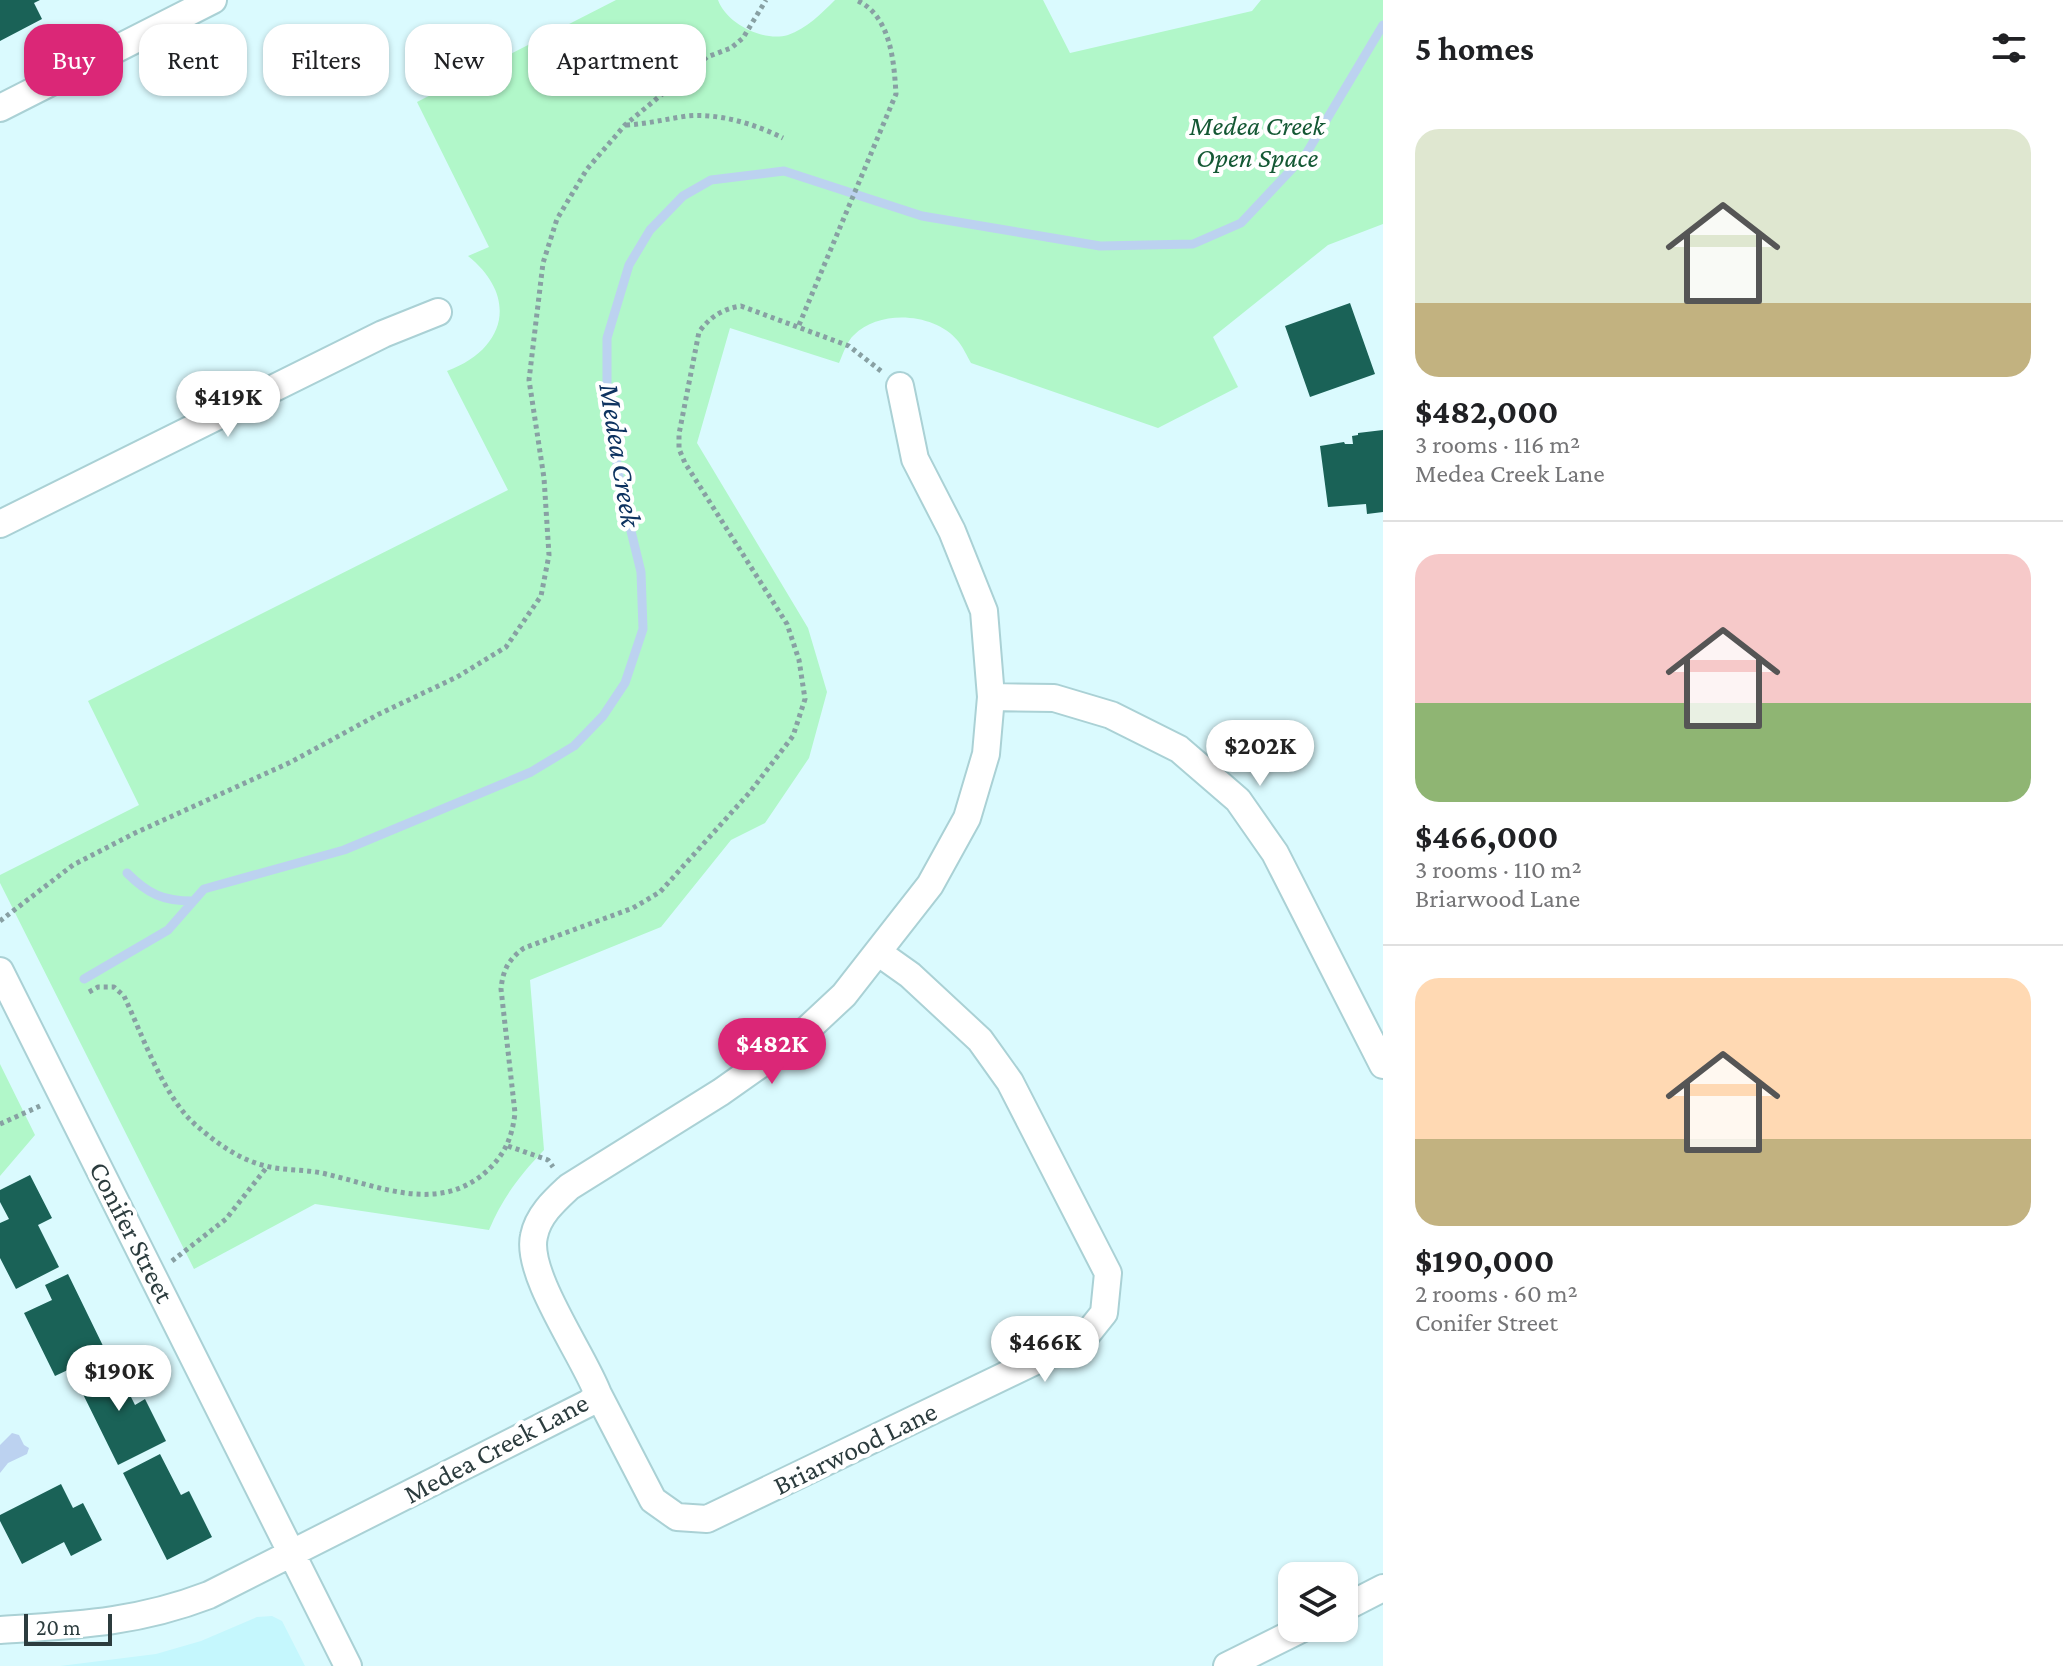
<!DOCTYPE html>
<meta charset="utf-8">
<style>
body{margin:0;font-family:"Crimson Pro",serif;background:#f2f2f2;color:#202124;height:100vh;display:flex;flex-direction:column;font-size:30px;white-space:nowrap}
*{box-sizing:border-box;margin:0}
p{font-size:26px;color:#757577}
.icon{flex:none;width:44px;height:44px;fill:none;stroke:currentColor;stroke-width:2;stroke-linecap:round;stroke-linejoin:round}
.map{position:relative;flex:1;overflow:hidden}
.side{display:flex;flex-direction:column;background:#fff;width:680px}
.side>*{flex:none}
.guide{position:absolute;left:24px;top:24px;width:760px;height:72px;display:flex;gap:16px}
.controls{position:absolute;left:1278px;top:1562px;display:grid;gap:16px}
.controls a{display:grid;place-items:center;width:80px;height:80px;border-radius:16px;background:#fff;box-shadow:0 2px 6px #0004;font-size:40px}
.scale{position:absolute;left:24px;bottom:20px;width:88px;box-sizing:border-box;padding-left:8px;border:4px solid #2c3c3e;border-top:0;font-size:22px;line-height:28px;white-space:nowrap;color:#2c3c3e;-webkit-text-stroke:6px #fff;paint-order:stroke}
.price{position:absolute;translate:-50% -68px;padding:0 18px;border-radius:28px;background:#fff;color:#222;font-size:26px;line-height:52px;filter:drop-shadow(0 2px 4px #0008)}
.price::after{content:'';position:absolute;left:50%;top:48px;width:24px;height:18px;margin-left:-12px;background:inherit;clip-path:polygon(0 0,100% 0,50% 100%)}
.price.selected{background:#db2777;color:#fff}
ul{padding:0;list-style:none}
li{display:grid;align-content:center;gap:16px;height:424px;padding:0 32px}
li+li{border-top:2px solid #e0e0e0}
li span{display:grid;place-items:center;height:248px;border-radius:24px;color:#555}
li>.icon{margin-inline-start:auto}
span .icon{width:144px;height:144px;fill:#fffc;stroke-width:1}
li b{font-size:34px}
h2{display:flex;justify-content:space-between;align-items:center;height:96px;padding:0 32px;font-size:34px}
.chip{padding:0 28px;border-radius:24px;background:#fff;box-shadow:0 2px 6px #0004;font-size:28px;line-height:72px}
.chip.selected{background:#db2777;color:#fff}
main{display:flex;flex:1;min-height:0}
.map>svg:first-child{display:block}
.built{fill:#c5f7fd}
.green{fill:#b1f7c9}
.water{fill:#bcd2f0}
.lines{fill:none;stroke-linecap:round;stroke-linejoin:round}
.stream{stroke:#bcd2f0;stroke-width:9}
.building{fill:#1a6257}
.street-casing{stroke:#aad1d5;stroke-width:30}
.path{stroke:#88a0a3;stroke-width:5;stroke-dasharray:4 4;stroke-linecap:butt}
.street{stroke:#fff;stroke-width:26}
.labels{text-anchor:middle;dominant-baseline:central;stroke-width:8;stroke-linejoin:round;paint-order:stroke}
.park-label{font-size:28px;font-style:italic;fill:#145834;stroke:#fff}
.street-label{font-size:28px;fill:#2c3c3e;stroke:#fff}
.water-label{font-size:30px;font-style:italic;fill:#0e3360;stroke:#fff}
</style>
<main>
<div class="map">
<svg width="1383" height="1666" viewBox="0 0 1383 1666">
<rect width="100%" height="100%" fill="#dafafe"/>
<path class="built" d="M 272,1616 L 282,1621 L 305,1666 L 60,1666 L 156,1654 L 201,1641 L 257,1617 Z"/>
<path class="green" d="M 616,0 L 718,0 C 727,24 763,42 788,35 C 806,29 822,13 835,0 L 1043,0 L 1070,53 L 1252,11 L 1261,0 L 1383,0 L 1383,224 L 1328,245 L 1213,337 L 1238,387 L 1158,428 L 971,363 C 967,356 963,347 958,341 C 935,313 880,309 854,335 C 847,341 843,354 839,363 L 730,328 L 697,443 L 808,628 L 827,692 L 809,758 L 765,823 L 731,840 L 661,927 L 530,980 L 544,1150 C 520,1175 503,1197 489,1230 L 315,1204 L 194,1269 L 0,883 L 0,875 L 139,805 L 88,701 L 508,490 L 447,371 C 506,349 519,297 468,256 L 489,247 L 417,102 Z
M 0,1064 L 35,1135 L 0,1176 Z"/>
<path class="water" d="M 12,1433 L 19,1435 L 24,1445 L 29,1448 L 27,1454 L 8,1463 L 0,1473 L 0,1445 Z"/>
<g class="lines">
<path class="stream" d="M 127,873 C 148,894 163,901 192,901
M 84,979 L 168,930 L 204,889 L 344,850 L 531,772 L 574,746 L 603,716 L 625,683 L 643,629 L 641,572 L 622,494 L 607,403 L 607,338 L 629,265 L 650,230 L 683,196 L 711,180 L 784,171 L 922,216 L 1100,246 L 1193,244 L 1241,223 L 1306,154 L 1383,25"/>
</g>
<path class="building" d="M 0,0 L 40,0 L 34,3 L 42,19 L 0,41 Z
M 1350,303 L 1375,374 L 1310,397 L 1285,326 Z
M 1383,430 L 1383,512 L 1367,514 L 1366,504 L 1328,507 L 1320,446 L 1344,442 L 1345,444 L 1353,444 L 1352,436 L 1358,435 L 1358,433 Z
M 30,1175 L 52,1218 L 38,1225 L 59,1267 L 16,1289 L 0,1258 L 0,1223 L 9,1219 L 0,1202 L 0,1190 Z
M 68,1274 L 106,1352 L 55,1376 L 24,1313 L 52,1300 L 45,1285 Z
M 112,1359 L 135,1405 L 145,1399 L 166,1441 L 118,1465 L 75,1378 Z
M 160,1454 L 181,1495 L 189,1491 L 212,1537 L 167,1560 L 123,1473 Z
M 61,1484 L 73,1508 L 83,1503 L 102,1540 L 71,1556 L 64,1542 L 22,1564 L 0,1521 L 0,1515 Z"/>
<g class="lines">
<g class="street-casing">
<path id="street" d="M 0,108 L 213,0
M 0,524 L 383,334 L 438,312
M 991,697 L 1054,698 L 1111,715 L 1179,749 L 1238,800 L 1275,853 L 1383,1065
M 0,971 L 348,1666
M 598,1394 L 653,1500 L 677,1517 L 707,1519 L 1052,1353 L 1080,1343 L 1104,1313 L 1108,1273 L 1010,1082 L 980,1040 L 910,975 L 879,953
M 1344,1608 L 1383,1588
M 0,1630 C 77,1625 136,1623 209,1595 L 589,1403 L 598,1394 C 584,1356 525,1274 534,1236 C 538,1215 555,1200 569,1187 L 721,1092 L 799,1037 L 844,995 L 930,885 L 967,818 L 986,754 L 991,697 L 984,611 L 952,531 L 915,459 L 900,386
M 1227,1666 L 1303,1628"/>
</g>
<path class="path" d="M 626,125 C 647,124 666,119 687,116 C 719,113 755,124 783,138
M 799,325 L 896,94 C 894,62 891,15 856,0
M 0,921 L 73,865 L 135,833 L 291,762 L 379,714 L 457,677 L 506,647 L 541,596 L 549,555 L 544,478 L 529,380 L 543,263 L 557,219 L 587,169 L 625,125 L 707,57 L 731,48 L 743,38 L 766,0
M 89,992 L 98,987 L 114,987 L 124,996 C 143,1036 164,1099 198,1127 C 218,1144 240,1160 266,1166 C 285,1171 306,1169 326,1174 C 382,1187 439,1214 487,1171 C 505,1154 512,1138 515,1113 L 501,989 C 503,970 508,960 524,948 L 633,908 L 660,892 L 750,792 L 793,736 L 805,699 L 799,660 L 787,624 L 685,463 L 679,449 L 679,434 L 699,332 C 710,317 722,309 741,306 L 849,346 L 881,371
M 0,1124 L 40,1106
M 508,1146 L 548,1160 L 553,1167
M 172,1261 L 226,1219 L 267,1167"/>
<use href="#street" class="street"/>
</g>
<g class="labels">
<g class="park-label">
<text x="1257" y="125">Medea Creek<tspan x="1257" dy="32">Open Space</tspan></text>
</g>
<g class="street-label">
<text transform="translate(132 1232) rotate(63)">Conifer Street</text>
<text transform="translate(496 1448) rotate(-28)">Medea Creek Lane</text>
<text transform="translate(855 1448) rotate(-26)">Briarwood Lane</text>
</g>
<g class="water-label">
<text transform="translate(621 455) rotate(81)">Medea Creek</text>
</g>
</g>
</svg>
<div class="controls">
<a><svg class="icon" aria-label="layers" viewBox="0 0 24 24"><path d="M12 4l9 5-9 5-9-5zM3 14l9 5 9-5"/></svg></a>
</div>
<div class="scale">20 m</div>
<b class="price" style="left:228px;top:439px">$419K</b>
<b class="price" style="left:1260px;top:788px">$202K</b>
<b class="price selected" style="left:772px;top:1086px">$482K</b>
<b class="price" style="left:1045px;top:1384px">$466K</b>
<b class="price" style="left:119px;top:1413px">$190K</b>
<div class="guide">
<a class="chip selected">Buy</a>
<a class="chip">Rent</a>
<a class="chip">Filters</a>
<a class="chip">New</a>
<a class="chip">Apartment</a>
</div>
</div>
<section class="side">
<h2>5 homes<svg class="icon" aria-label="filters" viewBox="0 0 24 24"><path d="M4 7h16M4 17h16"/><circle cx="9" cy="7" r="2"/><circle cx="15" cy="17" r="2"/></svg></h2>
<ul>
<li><span style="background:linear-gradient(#dfe7d0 70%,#c2b280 0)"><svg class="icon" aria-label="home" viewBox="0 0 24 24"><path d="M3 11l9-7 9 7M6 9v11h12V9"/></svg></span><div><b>$482,000</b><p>3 rooms · 116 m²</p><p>Medea Creek Lane</p></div></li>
<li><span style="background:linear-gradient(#f6c9c9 60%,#8fb573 0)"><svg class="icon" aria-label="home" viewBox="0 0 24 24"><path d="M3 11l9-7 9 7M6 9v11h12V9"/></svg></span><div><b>$466,000</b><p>3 rooms · 110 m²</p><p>Briarwood Lane</p></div></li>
<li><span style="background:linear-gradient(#ffd9b3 65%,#c2b280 0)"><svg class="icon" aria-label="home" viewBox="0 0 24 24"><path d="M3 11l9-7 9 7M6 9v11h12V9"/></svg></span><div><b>$190,000</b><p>2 rooms · 60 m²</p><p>Conifer Street</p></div></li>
</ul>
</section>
</main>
